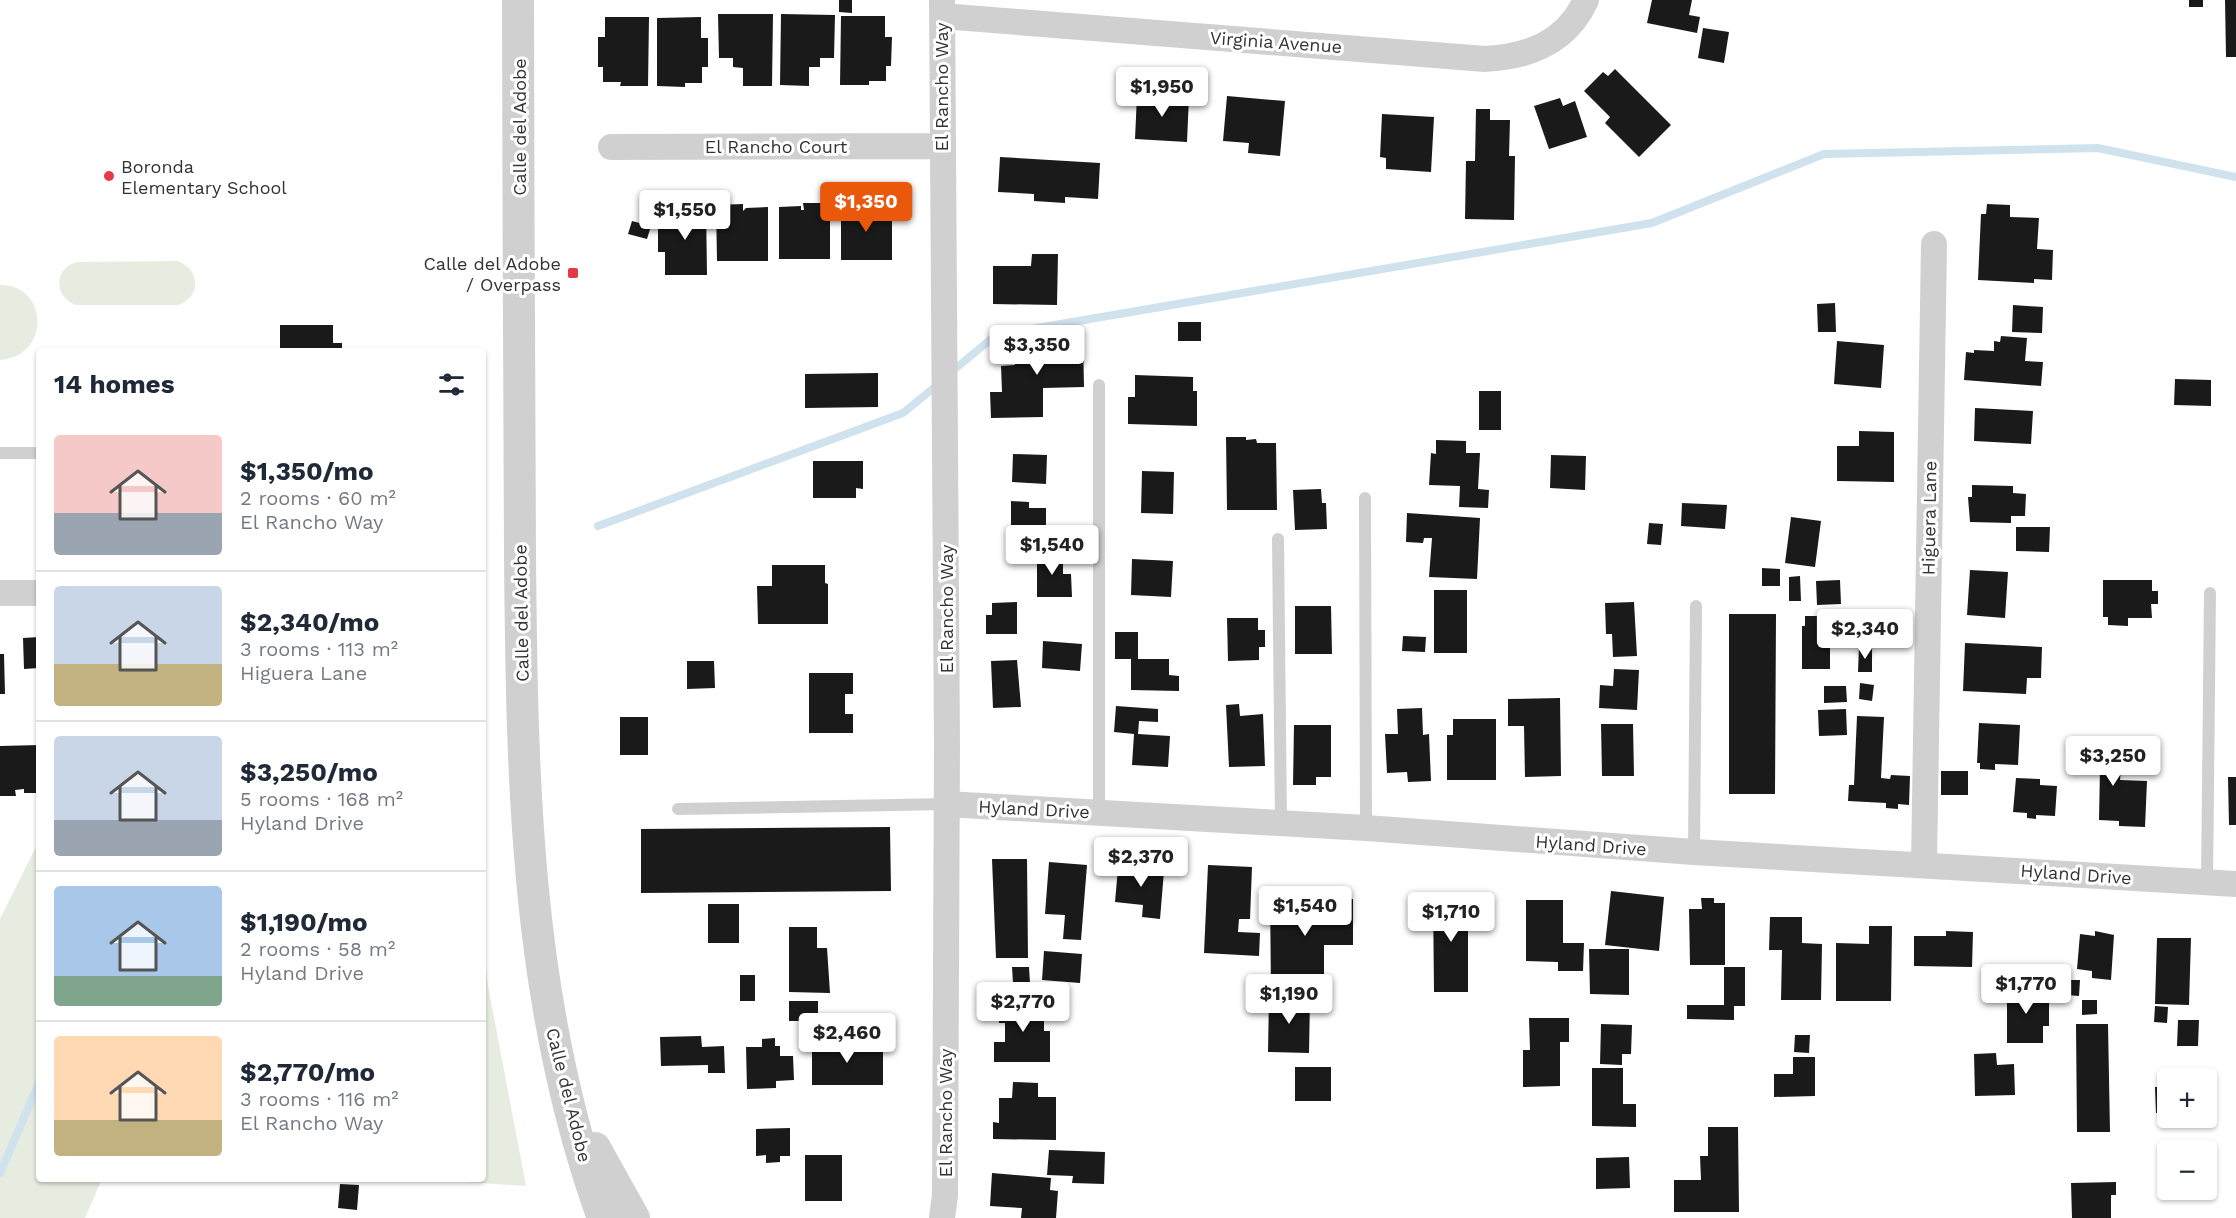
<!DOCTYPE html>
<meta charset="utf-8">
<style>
body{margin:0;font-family:"Work Sans",sans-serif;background:#f6f6f7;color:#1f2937;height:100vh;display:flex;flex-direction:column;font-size:22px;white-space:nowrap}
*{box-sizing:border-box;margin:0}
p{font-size:20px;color:#747a83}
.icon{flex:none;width:33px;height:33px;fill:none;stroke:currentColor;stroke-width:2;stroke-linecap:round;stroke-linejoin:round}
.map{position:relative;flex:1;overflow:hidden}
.sheet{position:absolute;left:36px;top:348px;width:450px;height:834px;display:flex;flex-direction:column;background:#fff;border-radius:6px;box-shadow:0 2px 4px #0004}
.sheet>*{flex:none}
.controls{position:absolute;left:2157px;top:1068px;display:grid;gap:12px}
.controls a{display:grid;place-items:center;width:60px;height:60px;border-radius:6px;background:#fff;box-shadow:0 2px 4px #0004;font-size:30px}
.price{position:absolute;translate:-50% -51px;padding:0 14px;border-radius:6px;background:#fff;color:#222;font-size:20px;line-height:39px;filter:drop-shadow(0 2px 3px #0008)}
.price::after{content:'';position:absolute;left:50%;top:36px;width:18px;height:14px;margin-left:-9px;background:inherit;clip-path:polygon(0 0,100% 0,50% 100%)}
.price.selected{background:#ea580c;color:#fff}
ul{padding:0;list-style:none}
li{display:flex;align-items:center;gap:18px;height:150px;padding:0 18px}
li+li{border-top:2px solid #e0e1e3}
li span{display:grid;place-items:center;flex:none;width:168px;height:120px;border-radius:6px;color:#555}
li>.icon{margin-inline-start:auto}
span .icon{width:72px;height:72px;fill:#fffc;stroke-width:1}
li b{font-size:26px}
h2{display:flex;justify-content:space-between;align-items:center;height:72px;padding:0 18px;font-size:26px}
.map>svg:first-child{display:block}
.green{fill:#e6ecdf}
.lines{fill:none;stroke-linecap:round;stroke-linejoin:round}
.stream{stroke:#cfe2ee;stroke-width:8}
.building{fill:#1a1a1a}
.service{stroke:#d0d0d0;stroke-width:12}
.minor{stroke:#d0d0d0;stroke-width:26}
.tertiary{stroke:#d0d0d0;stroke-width:32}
.poi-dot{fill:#e63946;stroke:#fff;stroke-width:2}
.labels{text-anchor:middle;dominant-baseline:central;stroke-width:6;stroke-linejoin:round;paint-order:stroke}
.street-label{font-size:18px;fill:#333;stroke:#fff}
.poi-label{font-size:18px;fill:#333;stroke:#fff;text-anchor:start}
</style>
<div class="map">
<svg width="2236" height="1218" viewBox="0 0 2236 1218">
<rect width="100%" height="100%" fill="#fff"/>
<path class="green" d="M 178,261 C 201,270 201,297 178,305 L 76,305 C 53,297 54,268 77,262 Z
M 0,285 C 48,284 52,356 0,360 Z
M 39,841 L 39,1179 L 102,1179 L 85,1218 L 0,1218 L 0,919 Z
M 483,941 L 488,986 L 526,1186 L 421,1179 L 483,1179 Z"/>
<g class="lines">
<path class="stream" d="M 950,373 L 996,335 L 1652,223 L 1824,154 L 2098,148 L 2236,177
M 598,526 L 903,413 L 941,382
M 0,1173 L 39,1083"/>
</g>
<path class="building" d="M 839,0 L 852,0 L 852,13 L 839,12 Z
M 1652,0 L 1692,0 L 1689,15 L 1700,17 L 1697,33 L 1647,23 Z
M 2189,0 L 2203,0 L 2203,7 L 2189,7 Z
M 2225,0 L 2236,0 L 2236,57 L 2226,57 Z
M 718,14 L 773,14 L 772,86 L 743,86 L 743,68 L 733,67 L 733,58 L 719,58 Z
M 781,14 L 835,15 L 834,58 L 820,58 L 820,67 L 809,67 L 809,86 L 780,85 Z
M 841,16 L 885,16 L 885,37 L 892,37 L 891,66 L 886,66 L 886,81 L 869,81 L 869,85 L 840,85 Z
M 605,17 L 649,17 L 648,86 L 620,86 L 621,82 L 603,82 L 603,67 L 598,67 L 598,37 L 605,37 Z
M 701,17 L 701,38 L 708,38 L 708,67 L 702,67 L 702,83 L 685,83 L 685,87 L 657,86 L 657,18 Z
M 1703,28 L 1729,32 L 1724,63 L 1698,58 Z
M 1615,69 L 1671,125 L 1639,157 L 1605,123 L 1610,117 L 1584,91 L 1603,72 L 1608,76 Z
M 1137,95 L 1189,97 L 1187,142 L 1135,139 Z
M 1227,96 L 1285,101 L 1280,156 L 1248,153 L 1249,143 L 1223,141 Z
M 1560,98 L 1563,106 L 1575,101 L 1587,137 L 1549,149 L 1534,106 Z
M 1476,109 L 1490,109 L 1490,120 L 1510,120 L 1509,156 L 1515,156 L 1514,220 L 1465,219 L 1466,161 L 1475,161 Z
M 1382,114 L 1434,117 L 1431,172 L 1386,169 L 1386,158 L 1380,157 Z
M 1000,157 L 1100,163 L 1098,199 L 1065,197 L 1065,203 L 1034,201 L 1034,194 L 998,192 Z
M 803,203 L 830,203 L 830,259 L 779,259 L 779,207 L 801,206 L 801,210 L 804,210 Z
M 867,203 L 867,210 L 870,207 L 892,206 L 892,260 L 841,260 L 841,204 Z
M 743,204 L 743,211 L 746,208 L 768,207 L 768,261 L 717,261 L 716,205 Z
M 1987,204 L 2010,205 L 2010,217 L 2039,218 L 2037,249 L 2053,250 L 2052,280 L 2034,279 L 2034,283 L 1978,280 L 1981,214 L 1986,214 Z
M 678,205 L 706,205 L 707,275 L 665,275 L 665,252 L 658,252 L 658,225 L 665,225 L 665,210 L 678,210 Z
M 632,221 L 651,226 L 647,239 L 628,234 Z
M 1032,254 L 1058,254 L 1057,305 L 993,304 L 993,266 L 1031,266 Z
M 1835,303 L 1836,332 L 1818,332 L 1817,304 Z
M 2013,305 L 2043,307 L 2042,333 L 2012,332 Z
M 1178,322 L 1201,322 L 1201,341 L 1178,341 Z
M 280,325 L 333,325 L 333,343 L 342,343 L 342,351 L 280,351 Z
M 2001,336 L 2027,338 L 2025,361 L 2043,362 L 2041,386 L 1964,380 L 1966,352 L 1974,353 L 1974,350 L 1994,351 L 1994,341 L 2000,342 Z
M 1083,339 L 1084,387 L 1043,388 L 1043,417 L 991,418 L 990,392 L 1002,392 L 1001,366 L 1015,365 L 1014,340 Z
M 1837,341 L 1884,345 L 1881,388 L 1834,384 Z
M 878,373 L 878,407 L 805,408 L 805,374 Z
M 1135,375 L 1193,377 L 1193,391 L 1197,391 L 1197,426 L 1128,424 L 1128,397 L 1135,397 Z
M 2175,379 L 2211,380 L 2211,406 L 2174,405 Z
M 1479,391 L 1501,391 L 1501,430 L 1479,430 Z
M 1975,408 L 2033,411 L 2031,444 L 1974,441 Z
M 1859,431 L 1894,432 L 1894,482 L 1837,481 L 1837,446 L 1859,446 Z
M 1226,437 L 1246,437 L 1246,440 L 1256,439 L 1257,443 L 1276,443 L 1277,510 L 1227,510 Z
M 1436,440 L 1466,441 L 1466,453 L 1480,453 L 1478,489 L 1489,490 L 1488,508 L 1459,507 L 1460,486 L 1429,485 L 1431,453 L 1436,454 Z
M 1013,454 L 1047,455 L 1046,484 L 1012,482 Z
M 1551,455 L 1586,456 L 1585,490 L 1550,488 Z
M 813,461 L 863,461 L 863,489 L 856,488 L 856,498 L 813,498 Z
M 1142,471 L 1174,472 L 1173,514 L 1141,513 Z
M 1972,485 L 2013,486 L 2013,493 L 2026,494 L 2025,516 L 2011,516 L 2011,523 L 1970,522 L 1968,497 L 1972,497 Z
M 1321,489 L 1322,503 L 1326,503 L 1327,529 L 1295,530 L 1293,490 Z
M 1011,501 L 1029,502 L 1029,508 L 1046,508 L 1046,536 L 1011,536 Z
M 1682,503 L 1727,505 L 1725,529 L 1681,526 Z
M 1407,513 L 1480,518 L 1477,579 L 1429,577 L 1432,538 L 1424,538 L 1423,543 L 1406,542 Z
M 1791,517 L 1821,521 L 1815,567 L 1785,563 Z
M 1649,523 L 1663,524 L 1661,545 L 1647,544 Z
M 2016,527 L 2050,527 L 2049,552 L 2016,551 Z
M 1037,551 L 1063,551 L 1063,574 L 1071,574 L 1072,597 L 1037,597 Z
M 1132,559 L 1173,561 L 1171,597 L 1131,595 Z
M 772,565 L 825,565 L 825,583 L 828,584 L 828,624 L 758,624 L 757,586 L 772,586 Z
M 1762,568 L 1780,569 L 1780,586 L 1762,586 Z
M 1970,570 L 2008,572 L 2005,618 L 1967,615 Z
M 1800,576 L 1801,601 L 1789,601 L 1789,577 Z
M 1840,580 L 1841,604 L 1817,605 L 1816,581 Z
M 2103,580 L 2152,580 L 2152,591 L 2158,591 L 2158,604 L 2151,604 L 2152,618 L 2128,618 L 2128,626 L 2108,625 L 2108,617 L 2103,617 Z
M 1434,590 L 1467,590 L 1467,653 L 1434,653 Z
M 1017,602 L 1017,634 L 986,634 L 986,615 L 992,615 L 992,603 Z
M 1634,602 L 1637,656 L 1613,657 L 1612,634 L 1606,634 L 1605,603 Z
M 1295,606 L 1331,606 L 1332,654 L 1295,654 Z
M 1857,613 L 1878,615 L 1878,627 L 1856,626 Z
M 1729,614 L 1776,614 L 1775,794 L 1729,794 Z
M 1805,616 L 1825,616 L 1825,625 L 1830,625 L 1830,669 L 1802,669 L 1802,626 L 1805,626 Z
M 1227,618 L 1258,618 L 1258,630 L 1265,630 L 1265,647 L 1259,647 L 1259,660 L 1228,661 Z
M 1115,632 L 1138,632 L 1138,659 L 1169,659 L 1169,675 L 1179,676 L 1179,691 L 1131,690 L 1131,659 L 1115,659 Z
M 1403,636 L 1426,637 L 1425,652 L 1402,651 Z
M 39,637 L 39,668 L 24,669 L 23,638 Z
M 1043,641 L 1082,644 L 1080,671 L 1042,668 Z
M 1965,643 L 2042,647 L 2041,678 L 2027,678 L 2026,694 L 1963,691 Z
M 1859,647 L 1872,647 L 1872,672 L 1858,672 Z
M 0,654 L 4,654 L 5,694 L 0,694 Z
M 1017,660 L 1021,707 L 993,708 L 991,661 Z
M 687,661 L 714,661 L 715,688 L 687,689 Z
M 1614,669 L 1639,670 L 1637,710 L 1599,708 L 1600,685 L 1613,686 Z
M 809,673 L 853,673 L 853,694 L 845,694 L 845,714 L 853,714 L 853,733 L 809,733 Z
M 1860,683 L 1874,685 L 1872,701 L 1859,699 Z
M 1824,686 L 1846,686 L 1847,702 L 1824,703 Z
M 1560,698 L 1561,776 L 1525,777 L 1524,726 L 1508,726 L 1508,699 Z
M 1239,704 L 1240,716 L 1263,714 L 1265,766 L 1229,767 L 1226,705 Z
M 1116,706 L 1158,709 L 1158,722 L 1139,721 L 1138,734 L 1170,736 L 1168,767 L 1132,765 L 1134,734 L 1114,732 Z
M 1422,708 L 1423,735 L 1429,734 L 1431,781 L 1408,782 L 1407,772 L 1387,773 L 1385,734 L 1398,734 L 1397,709 Z
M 1846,709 L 1847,735 L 1819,736 L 1818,710 Z
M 1857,716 L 1884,717 L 1881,778 L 1890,779 L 1891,775 L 1910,776 L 1909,805 L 1898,804 L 1898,809 L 1886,808 L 1886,803 L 1848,801 L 1849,785 L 1854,785 Z
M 620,717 L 648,717 L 648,755 L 620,755 Z
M 1453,719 L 1496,719 L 1496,780 L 1447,780 L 1447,735 L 1453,735 Z
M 1979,723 L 2020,725 L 2018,765 L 1995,764 L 1995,770 L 1980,769 L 1980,763 L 1977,763 Z
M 1601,724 L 1633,724 L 1634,776 L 1602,776 Z
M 1294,725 L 1331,725 L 1331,777 L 1316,777 L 1316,785 L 1293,785 Z
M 2072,739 L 2103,740 L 2102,767 L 2121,768 L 2120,780 L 2147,781 L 2145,827 L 2119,826 L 2119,821 L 2099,820 L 2100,768 L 2072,767 Z
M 39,745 L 39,793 L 24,793 L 24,789 L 15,790 L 16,796 L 0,796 L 0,746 Z
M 1941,771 L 1968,771 L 1968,795 L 1941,795 Z
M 2228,777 L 2236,777 L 2236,825 L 2229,825 Z
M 2016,778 L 2040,779 L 2040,785 L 2057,786 L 2055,816 L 2036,815 L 2036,819 L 2027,818 L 2027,813 L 2013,812 Z
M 890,827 L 891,891 L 641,893 L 641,829 Z
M 992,859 L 1027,859 L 1028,958 L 996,958 Z
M 1049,862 L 1087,865 L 1081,940 L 1063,939 L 1065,915 L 1045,914 Z
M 1136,862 L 1153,863 L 1153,870 L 1164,871 L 1160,919 L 1142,917 L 1143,905 L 1115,902 L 1118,868 L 1135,869 Z
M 1208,865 L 1252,867 L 1250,919 L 1239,919 L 1238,932 L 1260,933 L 1259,956 L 1204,953 Z
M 1611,891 L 1664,897 L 1659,951 L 1605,945 Z
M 1270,892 L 1308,892 L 1313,900 L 1353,899 L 1353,945 L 1324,945 L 1324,975 L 1306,975 L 1307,993 L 1271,993 Z
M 1433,895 L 1468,895 L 1468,992 L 1434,992 Z
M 1701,898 L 1714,898 L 1714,903 L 1725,903 L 1725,965 L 1690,965 L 1689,909 L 1702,909 Z
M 1526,900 L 1563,900 L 1563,943 L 1584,943 L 1583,971 L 1558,971 L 1558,962 L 1526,961 Z
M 708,904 L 739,904 L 739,943 L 708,943 Z
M 1770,917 L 1802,917 L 1802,943 L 1822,944 L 1821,1000 L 1781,1000 L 1782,950 L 1769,950 Z
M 1869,926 L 1892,926 L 1891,1001 L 1836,1001 L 1836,943 L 1869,944 Z
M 789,927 L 817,927 L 817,948 L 827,948 L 830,993 L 789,992 Z
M 1946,931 L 1973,932 L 1972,967 L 1914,966 L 1914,936 L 1946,936 Z
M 2095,931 L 2114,935 L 2111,980 L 2092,978 L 2092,971 L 2077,969 L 2080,934 L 2095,936 Z
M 2157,938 L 2191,938 L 2189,1005 L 2155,1004 Z
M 1589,949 L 1629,949 L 1629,995 L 1590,994 Z
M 1044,951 L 1082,954 L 1080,983 L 1042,980 Z
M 1012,967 L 1029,967 L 1030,983 L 1013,983 Z
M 1724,967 L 1745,967 L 1745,1006 L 1734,1006 L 1734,1020 L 1687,1019 L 1687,1005 L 1724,1005 Z
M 740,975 L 755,975 L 755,1001 L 740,1001 Z
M 2068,980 L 2080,980 L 2079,996 L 2067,995 Z
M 2007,987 L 2042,987 L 2042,1002 L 2049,1002 L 2049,1026 L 2043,1026 L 2043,1043 L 2007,1043 Z
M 1269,997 L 1310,998 L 1309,1053 L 1268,1052 Z
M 999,1000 L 1044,1000 L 1044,1031 L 1050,1031 L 1050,1062 L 994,1062 L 994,1042 L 1005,1042 L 1005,1023 L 999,1023 Z
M 2082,1000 L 2097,1000 L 2097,1014 L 2082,1015 Z
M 789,1001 L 818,1001 L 818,1021 L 789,1021 Z
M 2155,1006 L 2168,1007 L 2167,1023 L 2154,1022 Z
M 1529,1018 L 1569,1018 L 1569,1042 L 1560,1042 L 1560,1086 L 1523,1087 L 1523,1050 L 1530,1050 Z
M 2178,1020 L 2199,1020 L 2198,1046 L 2177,1046 Z
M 1601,1024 L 1632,1025 L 1631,1054 L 1622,1054 L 1622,1065 L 1600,1064 Z
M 2076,1024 L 2108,1024 L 2110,1132 L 2077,1132 Z
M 1795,1035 L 1810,1035 L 1809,1053 L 1794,1052 Z
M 701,1036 L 702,1047 L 724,1046 L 725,1073 L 708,1073 L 708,1065 L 661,1066 L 660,1037 Z
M 775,1038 L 775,1046 L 780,1046 L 780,1056 L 793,1056 L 794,1080 L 776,1081 L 776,1088 L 747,1089 L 746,1047 L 762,1047 L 762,1039 Z
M 812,1043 L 883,1044 L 883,1085 L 812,1085 Z
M 1996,1053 L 1997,1065 L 2014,1064 L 2015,1095 L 1975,1096 L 1974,1054 Z
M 1793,1057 L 1815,1057 L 1815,1096 L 1774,1097 L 1774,1074 L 1793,1074 Z
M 1295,1067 L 1331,1067 L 1331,1101 L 1295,1101 Z
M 1592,1068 L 1623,1068 L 1623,1104 L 1636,1104 L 1636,1127 L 1592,1126 Z
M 1013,1082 L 1038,1083 L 1038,1097 L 1056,1097 L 1056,1140 L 993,1139 L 993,1122 L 999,1123 L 999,1098 L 1012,1098 Z
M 2155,1087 L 2168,1087 L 2168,1113 L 2156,1113 Z
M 2206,1087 L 2209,1087 L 2209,1113 L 2206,1113 Z
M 1708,1127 L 1738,1127 L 1739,1212 L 1674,1212 L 1674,1180 L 1701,1180 L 1700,1156 L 1708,1156 Z
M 790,1128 L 790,1156 L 780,1156 L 780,1162 L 766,1163 L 766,1155 L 756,1156 L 756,1129 Z
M 1049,1150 L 1105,1152 L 1104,1184 L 1072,1183 L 1073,1176 L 1047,1175 Z
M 805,1155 L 842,1155 L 842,1201 L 805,1201 Z
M 1629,1157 L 1630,1188 L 1596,1189 L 1596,1158 Z
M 992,1173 L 1051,1178 L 1050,1190 L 1058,1191 L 1056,1218 L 1021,1218 L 1022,1208 L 990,1206 Z
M 2116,1182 L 2116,1195 L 2111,1195 L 2111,1218 L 2072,1218 L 2071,1183 Z
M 340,1184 L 359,1185 L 357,1210 L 338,1208 Z"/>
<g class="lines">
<path class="service" d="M 1099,385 L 1099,813
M 0,453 L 39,453
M 1365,498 L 1366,828
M 1278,539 L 1281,824
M 678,809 L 946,804
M 1694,852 L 1696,606
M 2207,882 L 2210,593"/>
<path class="minor" d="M 942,0 L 947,746 L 945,1195 L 942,1218
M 942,16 L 1485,59 C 1529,57 1567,42 1586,0
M 611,147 L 941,146
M 0,593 L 39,593
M 946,804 L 1366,828 L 1694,852 L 2236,884
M 1924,864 L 1934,244"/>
<path class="tertiary" d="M 518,0 C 519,185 518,370 520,555 C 522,780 525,1003 603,1218
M 595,1148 L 634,1218"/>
</g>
<g class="poi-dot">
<circle cx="109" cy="176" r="6"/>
<rect x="567" y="267" width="12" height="12" rx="3"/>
</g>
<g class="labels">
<g class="street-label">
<text transform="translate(1276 42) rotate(4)">Virginia Avenue</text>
<text transform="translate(941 87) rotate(-90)">El Rancho Way</text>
<text transform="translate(519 127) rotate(-90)">Calle del Adobe</text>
<text x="776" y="146">El Rancho Court</text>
<text transform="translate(1929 518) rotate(-89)">Higuera Lane</text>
<text transform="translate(946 609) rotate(-90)">El Rancho Way</text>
<text transform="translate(521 613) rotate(-91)">Calle del Adobe</text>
<text transform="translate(1034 809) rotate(3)">Hyland Drive</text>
<text transform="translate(1591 845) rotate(4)">Hyland Drive</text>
<text transform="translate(2076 874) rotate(4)">Hyland Drive</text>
<text transform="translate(569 1095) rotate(76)">Calle del Adobe</text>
<text transform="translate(945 1113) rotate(-90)">El Rancho Way</text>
</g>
<g class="poi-label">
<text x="121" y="166">Boronda<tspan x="121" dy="21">Elementary School</tspan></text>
<text x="561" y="263" text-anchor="end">Calle del Adobe<tspan x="561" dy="21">/ Overpass</tspan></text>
</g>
</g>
</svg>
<div class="controls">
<a>+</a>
<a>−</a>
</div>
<b class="price" style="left:1162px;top:118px">$1,950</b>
<b class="price selected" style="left:866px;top:233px">$1,350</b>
<b class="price" style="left:685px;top:241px">$1,550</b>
<b class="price" style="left:1037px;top:376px">$3,350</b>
<b class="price" style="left:1052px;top:576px">$1,540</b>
<b class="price" style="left:1865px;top:660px">$2,340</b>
<b class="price" style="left:2113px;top:787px">$3,250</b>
<b class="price" style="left:1141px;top:888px">$2,370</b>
<b class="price" style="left:1305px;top:937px">$1,540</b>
<b class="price" style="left:1451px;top:943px">$1,710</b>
<b class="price" style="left:2026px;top:1015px">$1,770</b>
<b class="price" style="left:1289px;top:1025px">$1,190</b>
<b class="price" style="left:1023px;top:1033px">$2,770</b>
<b class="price" style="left:847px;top:1064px">$2,460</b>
<section class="sheet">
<h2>14 homes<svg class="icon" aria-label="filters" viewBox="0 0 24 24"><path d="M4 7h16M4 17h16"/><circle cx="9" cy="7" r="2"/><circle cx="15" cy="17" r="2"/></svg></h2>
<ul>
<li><span style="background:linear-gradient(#f6c9c9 65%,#9aa5b1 0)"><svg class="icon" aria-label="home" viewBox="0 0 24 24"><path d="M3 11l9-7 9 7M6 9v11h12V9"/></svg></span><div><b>$1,350/mo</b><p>2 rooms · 60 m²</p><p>El Rancho Way</p></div></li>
<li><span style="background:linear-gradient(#c9d6e8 65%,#c2b280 0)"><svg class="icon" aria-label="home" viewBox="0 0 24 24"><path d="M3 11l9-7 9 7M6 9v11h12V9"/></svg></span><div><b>$2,340/mo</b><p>3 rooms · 113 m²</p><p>Higuera Lane</p></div></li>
<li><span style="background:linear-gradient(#c9d6e8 70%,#9aa5b1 0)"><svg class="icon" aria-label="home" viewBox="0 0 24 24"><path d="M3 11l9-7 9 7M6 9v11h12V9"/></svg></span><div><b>$3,250/mo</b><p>5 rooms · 168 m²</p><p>Hyland Drive</p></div></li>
<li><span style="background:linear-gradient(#a9c7e8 75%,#7fa58c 0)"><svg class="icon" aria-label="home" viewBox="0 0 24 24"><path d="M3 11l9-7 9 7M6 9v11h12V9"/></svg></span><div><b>$1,190/mo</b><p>2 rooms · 58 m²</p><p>Hyland Drive</p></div></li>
<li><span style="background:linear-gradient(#ffd9b3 70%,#c2b280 0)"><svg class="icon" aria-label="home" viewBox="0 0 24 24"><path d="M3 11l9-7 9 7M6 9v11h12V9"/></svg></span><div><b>$2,770/mo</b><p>3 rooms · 116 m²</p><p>El Rancho Way</p></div></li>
</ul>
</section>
</div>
